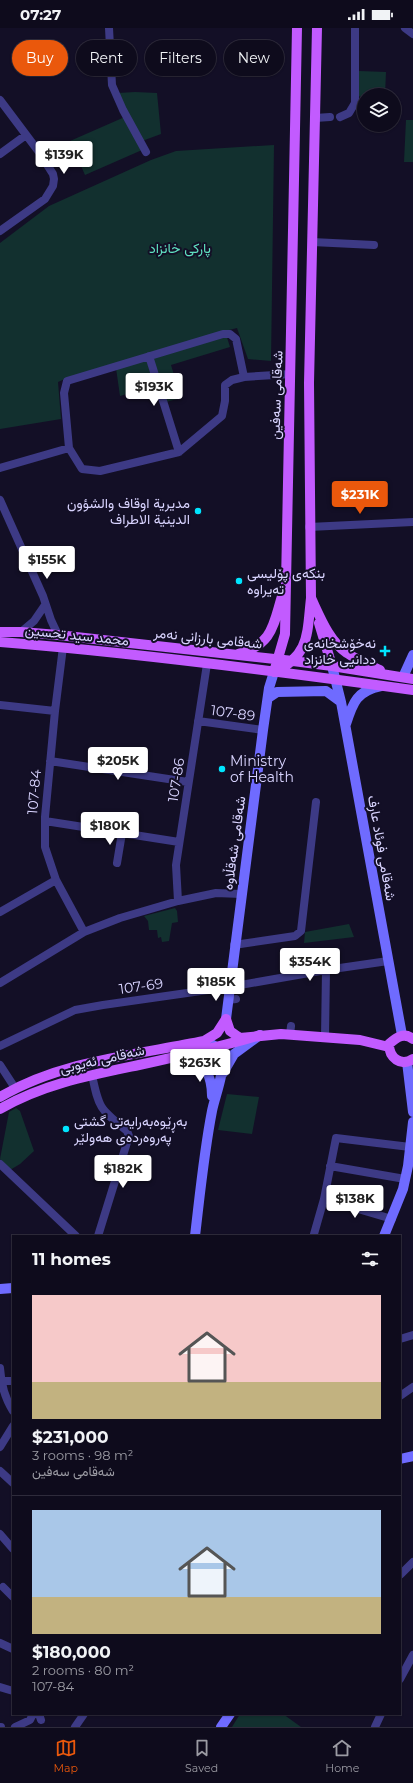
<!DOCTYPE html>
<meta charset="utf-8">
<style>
body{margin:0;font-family:Montserrat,Vazirmatn,sans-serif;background:#1c1929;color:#f1f3f6;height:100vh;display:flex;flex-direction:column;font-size:15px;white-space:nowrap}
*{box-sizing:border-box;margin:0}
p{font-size:13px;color:#9b9ba3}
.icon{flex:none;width:22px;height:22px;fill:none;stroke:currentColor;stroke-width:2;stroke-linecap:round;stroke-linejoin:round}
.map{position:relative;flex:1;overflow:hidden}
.panel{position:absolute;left:12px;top:1207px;width:389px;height:480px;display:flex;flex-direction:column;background:#0e0b1c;border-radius:0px;box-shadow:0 1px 3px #0004,0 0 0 1px #2e2b3b}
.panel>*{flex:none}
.hud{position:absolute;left:12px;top:12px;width:389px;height:36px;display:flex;gap:8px}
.tools{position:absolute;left:357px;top:60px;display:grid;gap:8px}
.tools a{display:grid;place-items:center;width:44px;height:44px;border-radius:50%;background:#0e0b1c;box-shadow:0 1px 3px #0004,0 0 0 1px #2e2b3b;font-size:20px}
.price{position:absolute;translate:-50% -34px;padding:0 9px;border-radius:4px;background:#fff;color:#222;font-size:13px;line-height:26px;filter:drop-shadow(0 1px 2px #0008)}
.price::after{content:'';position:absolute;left:50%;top:24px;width:12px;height:9px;margin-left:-6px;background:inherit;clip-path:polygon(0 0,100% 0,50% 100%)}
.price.on{background:#ea580c;color:#fff}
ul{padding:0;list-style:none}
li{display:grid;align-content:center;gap:8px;height:212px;padding:0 20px}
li+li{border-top:1px solid #2e2b3b}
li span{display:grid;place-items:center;height:124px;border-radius:0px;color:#555}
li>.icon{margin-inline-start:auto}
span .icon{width:72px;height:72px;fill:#fffc;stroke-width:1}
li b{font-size:17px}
h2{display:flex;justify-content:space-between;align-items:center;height:48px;padding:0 20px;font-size:17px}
.chip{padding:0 14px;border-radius:18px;background:#0e0b1c;box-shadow:0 1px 3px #0004,0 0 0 1px #2e2b3b;font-size:14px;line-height:36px}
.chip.on{background:#ea580c;color:#fff}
.status{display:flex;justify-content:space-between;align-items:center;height:28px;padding:0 20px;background:#0e0b1c;direction:ltr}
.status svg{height:11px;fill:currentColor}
.dock{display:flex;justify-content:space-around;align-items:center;height:56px;border-top:1px solid #2e2b3b;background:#0e0b1c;font-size:11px;color:#9b9ba3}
.dock a{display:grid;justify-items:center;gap:2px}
.dock .on{color:#ea580c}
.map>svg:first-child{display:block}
.green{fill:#12302f}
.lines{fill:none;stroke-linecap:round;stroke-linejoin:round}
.street{stroke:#3d3a85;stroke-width:8}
.secondary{stroke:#6f6bff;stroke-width:10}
.primary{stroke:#c25bff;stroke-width:10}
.poi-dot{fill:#00e5ff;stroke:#130f26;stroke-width:1.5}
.labels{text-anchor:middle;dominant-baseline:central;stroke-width:4;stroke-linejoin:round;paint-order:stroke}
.park-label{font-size:14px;fill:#5fe0c0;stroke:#130f26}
.street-label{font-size:14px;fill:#d9d4ff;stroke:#130f26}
.poi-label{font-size:14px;fill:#d9d4ff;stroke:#130f26;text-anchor:start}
</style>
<div class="status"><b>07:27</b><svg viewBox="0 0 49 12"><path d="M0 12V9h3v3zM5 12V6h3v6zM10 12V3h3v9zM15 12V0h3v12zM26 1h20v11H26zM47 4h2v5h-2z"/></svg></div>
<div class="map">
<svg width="413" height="1699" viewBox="0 0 413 1699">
<rect width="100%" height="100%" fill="#130f26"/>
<path class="green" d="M 359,43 L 386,44 L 385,67 L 364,67 L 364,69 L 357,68 Z
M 135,64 L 157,65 L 161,106 L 142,113 L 118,65 Z
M 127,88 L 142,122 L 85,147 L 70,113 Z
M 406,92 L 413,92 L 413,134 L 404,134 Z
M 274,117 L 271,333 L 248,331 L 237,300 L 225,303 L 230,319 L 171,337 L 181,370 L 166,374 L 151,327 L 67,350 L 58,354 L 61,391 L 0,401 L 0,215 L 49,178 L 151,132 L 176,123 Z
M 146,330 L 154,358 L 120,368 L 116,340 Z
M 175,880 L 177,883 L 178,894 L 172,895 L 169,913 L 162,914 L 161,909 L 158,910 L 157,902 L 149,902 L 148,893 L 144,888 Z
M 349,896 L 354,909 L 304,915 L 305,904 Z
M 227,1066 L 259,1069 L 252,1106 L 218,1102 Z
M 16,1080 L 20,1083 L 34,1123 L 20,1136 L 10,1142 L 0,1131 L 9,1084 Z
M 240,1686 L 283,1686 L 301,1699 L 232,1699 Z"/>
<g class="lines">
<path class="street" d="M 109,0 L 112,57 L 123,82 L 146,124
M 405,0 L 413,6
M 0,72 L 39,124 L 53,146 L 54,151 L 53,158 L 45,171 L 0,203
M 340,89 L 349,85 L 355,75 L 355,0
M 315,90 L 330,89
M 0,126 L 26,107
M 312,214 L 374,217
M 149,328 L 179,424
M 69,420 L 82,441 L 100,443 L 179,424 L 222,388 L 225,373 L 225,357 L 232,352 L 244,349
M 0,440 L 69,420 L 64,365 L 67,353 L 223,306 L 230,306 L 236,311 L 244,349 L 291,346
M 0,472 L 43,568 L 51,592 L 58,607
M 309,499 L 413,494
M 21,604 L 34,593 L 45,577
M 63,619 L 55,683 L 45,789 L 45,819 L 56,852 L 84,904
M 0,677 L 55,683
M 198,693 L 263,702
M 50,733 L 188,754
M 45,793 L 179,814
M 117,835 L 122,805
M 178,873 L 176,837 L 207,636
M 0,884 L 56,852
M 234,917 L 295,908 L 301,903 L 316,774
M 0,955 L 84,904 L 120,890 L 178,873 L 216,865 L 241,866
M 228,972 L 236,971
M 290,1007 L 291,998
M 325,1009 L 326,942
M 0,1018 L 75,982 L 103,977 L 229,959 L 326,942 L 388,933
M 0,1037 L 15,1060
M 92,1047 C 99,1081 100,1081 127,1103 L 129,1108 L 98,1208
M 0,1136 L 76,1208
M 330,1138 L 405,1151
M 324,1171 L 392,1191
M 314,1206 L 324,1171 L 336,1110 L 410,1119
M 400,1311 L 413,1307
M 0,1340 C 1,1356 4,1369 13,1383
M 0,1353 L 13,1353
M 400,1368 L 413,1359
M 0,1419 L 13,1398
M 0,1443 L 13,1455
M 0,1506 L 13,1521
M 400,1547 L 413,1534
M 3,1559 L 13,1569
M 0,1615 L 13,1621
M 400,1651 L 413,1627
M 0,1659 L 13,1663
M 39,1686 L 41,1692
M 0,1699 L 1,1699
M 15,1699 L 30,1692 L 33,1686
M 75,1699 L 84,1686
M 375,1699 L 381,1686"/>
<path class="secondary" d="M 332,638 L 341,674 L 402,1007
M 403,649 L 413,627
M 268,670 L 277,664 L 326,663 L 341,674
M 346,696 C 353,674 357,663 381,658
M 226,991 L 263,702 L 269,660 L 274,644
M 186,1027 C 205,1034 212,1048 212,1068
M 407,1034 L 413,1084
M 223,1045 L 234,1026 L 260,1007
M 195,1208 C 200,1166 204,1124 212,1083 C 215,1068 225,1044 222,1029 C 220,1019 210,1014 201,1014
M 384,1208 L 403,1161 L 408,1138 L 413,1094
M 0,1261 L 13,1260
M 400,1431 L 413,1428
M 221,1699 L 230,1686"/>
<path class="primary" d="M 311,570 C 320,589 329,613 347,625 C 357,632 369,637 380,642
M 319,595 L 332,638
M 0,604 L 21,604 L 58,607 L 293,633 L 332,638 L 413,651
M 0,614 C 138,625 276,643 413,662
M 238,626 C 274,616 273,596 283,565
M 274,644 C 310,628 307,605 311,570 L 309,355 L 317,0
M 274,644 L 285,606 L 297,0
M 226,991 L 230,1003 L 240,1010 L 281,1006 L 360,1012 L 389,1019
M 413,1011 C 404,1004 397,1009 389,1016 C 389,1030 401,1039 413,1031
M 0,1069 C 61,1033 135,1027 204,1013 L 217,1005 L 226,991
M 0,1081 C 43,1056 91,1047 139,1037 C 180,1028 220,1019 260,1007"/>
</g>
<g class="poi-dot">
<circle cx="198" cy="483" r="4"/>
<circle cx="239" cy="553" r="4"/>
<path d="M383 617h4v4h4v4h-4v4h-4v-4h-4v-4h4z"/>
<circle cx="222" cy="741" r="4"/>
<circle cx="66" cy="1101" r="4"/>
</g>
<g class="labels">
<g class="park-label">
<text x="180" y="220">پارکی خانزاد</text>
</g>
<g class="street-label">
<text transform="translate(276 367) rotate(-88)">شەقامی سەفین</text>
<text transform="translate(77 607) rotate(6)">محمد سید تحسین</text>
<text transform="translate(208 610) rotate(6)">شەقامی بارزانی نەمر</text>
<text transform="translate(233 685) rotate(8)">107-89</text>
<text transform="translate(176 752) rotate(-81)">107-86</text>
<text transform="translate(34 764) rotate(-85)">107-84</text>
<text transform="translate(234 815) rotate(-82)">شەقامی شەقڵاوە</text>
<text transform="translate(382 820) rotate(80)">شەقامی فوئاد عارف</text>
<text transform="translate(141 958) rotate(-8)">107-69</text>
<text transform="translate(102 1031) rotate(-13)">شەقامی ئەیوبی</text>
</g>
<g class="poi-label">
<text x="190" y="475" text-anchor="end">مديرية اوقاف والشؤون<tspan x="190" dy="16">الدينية الاطراف</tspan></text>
<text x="247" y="545">بنکەی پۆلیسی<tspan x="247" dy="16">تەیراوە</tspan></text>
<text x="376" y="615" text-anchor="end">نەخۆشخانەی<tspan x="376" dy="16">ددانیی خانزاد</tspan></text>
<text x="230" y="733">Ministry<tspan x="230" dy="16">of Health</tspan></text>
<text x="74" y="1093">بەڕێوەبەرایەتی گشتی<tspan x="74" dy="16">پەروەردەی هەولێر</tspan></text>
</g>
</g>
</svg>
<div class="tools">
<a><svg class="icon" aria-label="layers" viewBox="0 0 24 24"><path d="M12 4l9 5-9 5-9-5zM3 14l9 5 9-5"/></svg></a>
</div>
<b class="price" style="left:64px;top:147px">$139K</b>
<b class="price" style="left:154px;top:379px">$193K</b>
<b class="price on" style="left:360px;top:487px">$231K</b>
<b class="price" style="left:47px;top:552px">$155K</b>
<b class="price" style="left:118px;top:753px">$205K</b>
<b class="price" style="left:110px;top:818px">$180K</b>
<b class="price" style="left:310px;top:954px">$354K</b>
<b class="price" style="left:216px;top:974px">$185K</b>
<b class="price" style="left:200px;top:1055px">$263K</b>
<b class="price" style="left:123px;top:1161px">$182K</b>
<b class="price" style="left:355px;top:1191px">$138K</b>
<div class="hud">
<a class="chip on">Buy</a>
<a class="chip">Rent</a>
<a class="chip">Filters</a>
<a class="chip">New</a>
</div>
<section class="panel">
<h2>11 homes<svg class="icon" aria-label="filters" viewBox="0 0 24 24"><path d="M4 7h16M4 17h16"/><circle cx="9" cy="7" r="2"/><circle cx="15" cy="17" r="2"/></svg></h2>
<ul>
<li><span style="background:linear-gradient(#f6c9c9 70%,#c2b280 0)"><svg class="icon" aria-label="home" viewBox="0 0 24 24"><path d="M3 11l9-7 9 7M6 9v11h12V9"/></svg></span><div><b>$231,000</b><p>3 rooms · 98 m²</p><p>شەقامی سەفین</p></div></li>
<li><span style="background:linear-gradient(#a9c7e8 70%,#c2b280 0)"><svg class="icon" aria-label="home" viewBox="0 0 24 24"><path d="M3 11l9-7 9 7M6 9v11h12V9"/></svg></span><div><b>$180,000</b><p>2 rooms · 80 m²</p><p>107-84</p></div></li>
</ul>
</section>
</div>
<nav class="dock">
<a class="on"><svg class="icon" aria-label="map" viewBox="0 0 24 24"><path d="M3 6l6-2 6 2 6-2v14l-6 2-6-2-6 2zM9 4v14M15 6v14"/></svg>Map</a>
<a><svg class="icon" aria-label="saved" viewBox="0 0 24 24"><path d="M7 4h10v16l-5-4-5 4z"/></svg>Saved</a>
<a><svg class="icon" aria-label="home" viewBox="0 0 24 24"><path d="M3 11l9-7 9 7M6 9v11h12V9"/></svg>Home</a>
</nav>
